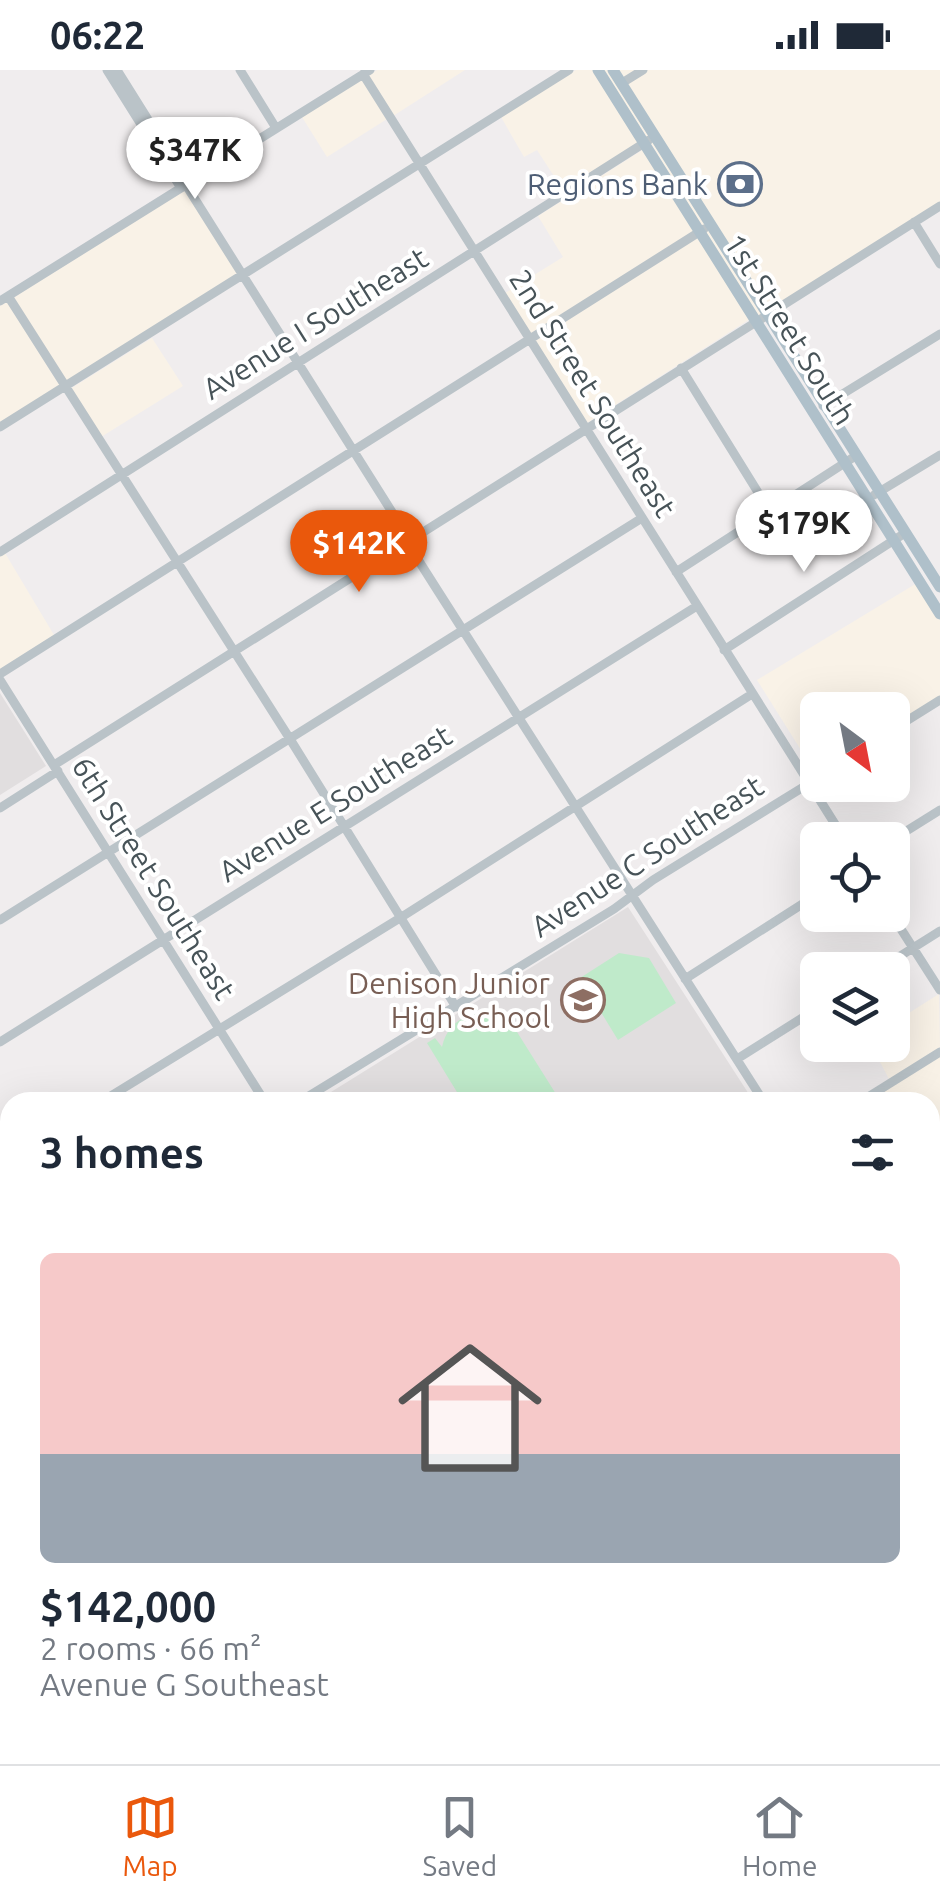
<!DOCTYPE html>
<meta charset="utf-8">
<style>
body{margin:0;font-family:Ubuntu,sans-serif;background:#f6f6f7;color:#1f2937;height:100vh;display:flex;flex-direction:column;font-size:38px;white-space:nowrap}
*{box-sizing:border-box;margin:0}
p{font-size:32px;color:#747a83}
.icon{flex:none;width:55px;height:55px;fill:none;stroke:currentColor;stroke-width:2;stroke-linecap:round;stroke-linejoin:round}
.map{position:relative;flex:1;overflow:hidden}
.panel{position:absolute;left:0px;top:1022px;width:940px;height:672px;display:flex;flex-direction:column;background:#fff;border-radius:30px 30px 0 0;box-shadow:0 10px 40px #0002}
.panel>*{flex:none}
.needle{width:65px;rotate:148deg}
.fabs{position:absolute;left:800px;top:622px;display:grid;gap:20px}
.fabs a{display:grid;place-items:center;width:110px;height:110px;border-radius:15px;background:#fff;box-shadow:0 10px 40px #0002;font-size:50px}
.price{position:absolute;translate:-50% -85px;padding:0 22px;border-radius:35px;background:#fff;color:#222;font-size:32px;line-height:65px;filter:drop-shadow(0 2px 5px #0008)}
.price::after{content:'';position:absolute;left:50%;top:60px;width:30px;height:22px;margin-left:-15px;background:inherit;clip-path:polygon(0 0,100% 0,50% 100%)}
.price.selected{background:#ea580c;color:#fff}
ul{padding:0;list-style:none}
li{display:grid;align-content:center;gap:20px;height:530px;padding:0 40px}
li+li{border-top:2px solid #e0e1e3}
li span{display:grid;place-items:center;height:310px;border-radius:15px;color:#555}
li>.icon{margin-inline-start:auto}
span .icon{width:180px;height:180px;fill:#fffc;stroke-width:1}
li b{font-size:42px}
h2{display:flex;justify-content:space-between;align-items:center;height:120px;padding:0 40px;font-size:42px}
.status{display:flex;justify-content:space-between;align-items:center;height:70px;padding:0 50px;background:#fff;direction:ltr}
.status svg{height:28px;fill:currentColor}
.dock{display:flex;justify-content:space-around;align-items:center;height:140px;border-top:2px solid #e0e1e3;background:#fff;font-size:28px;color:#747a83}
.dock a{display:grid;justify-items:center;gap:5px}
.dock .selected{color:#ea580c}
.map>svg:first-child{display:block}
.commercial{fill:#f9f2e7}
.education{fill:#e1dedf}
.green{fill:#bfeaca}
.water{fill:#90dce2}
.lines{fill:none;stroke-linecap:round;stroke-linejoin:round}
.minor{stroke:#bac3c8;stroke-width:9}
.major{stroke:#afc0ca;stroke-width:11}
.labels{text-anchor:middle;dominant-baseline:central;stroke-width:8;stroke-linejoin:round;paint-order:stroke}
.service-label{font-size:30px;fill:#4e5e75;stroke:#fff;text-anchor:end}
.street-label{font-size:30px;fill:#475358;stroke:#fff}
.education-label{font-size:30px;fill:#785e54;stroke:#fff;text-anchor:end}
</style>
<div class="status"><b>06:22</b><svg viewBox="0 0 49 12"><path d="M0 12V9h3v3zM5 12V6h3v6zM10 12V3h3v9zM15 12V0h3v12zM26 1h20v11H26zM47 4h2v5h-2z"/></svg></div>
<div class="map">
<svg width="940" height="1694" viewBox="0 0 940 1694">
<rect width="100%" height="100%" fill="#f0edee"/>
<path class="commercial" d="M 377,0 L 465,0 L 393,46 L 368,6 Z
M 576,0 L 594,0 L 640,72 L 563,120 L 537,80 L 524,87 L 501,47 Z
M 602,0 L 940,0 L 940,136 L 756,251 L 649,70 Z
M 362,10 L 387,49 L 327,87 L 302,47 Z
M 644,79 L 694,161 L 531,264 L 505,223 L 563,187 L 538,146 Z
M 185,120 L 238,203 L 66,312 L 13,228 Z
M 698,167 L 750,249 L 587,353 L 535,271 Z
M 7,232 L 60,316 L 0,352 L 0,236 Z
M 152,268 L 183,316 L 101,367 L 70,319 Z
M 5,483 L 54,565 L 0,599 L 0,486 Z
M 917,513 L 940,550 L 940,626 L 893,655 L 892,640 L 818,640 L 816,704 L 757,610 Z
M 939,924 L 940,977 L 889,1009 L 871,975 L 892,975 L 893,953 Z
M 940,986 L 940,1117 L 930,1123 L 930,1032 L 867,1032 Z
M 940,1126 L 940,1242 L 930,1248 L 930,1133 Z"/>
<path class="education" d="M 0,623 L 46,696 L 0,725 Z
M 628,837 L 754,1032 L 315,1032 Z"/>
<path class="green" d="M 619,883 L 649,888 L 676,933 L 618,970 L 580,908 Z
M 488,943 L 505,948 L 512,954 L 561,1032 L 463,1032 L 427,973 L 435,968 L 442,977 C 447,954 464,943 488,943 Z
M 513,1685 L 671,1685 L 677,1694 L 519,1694 Z"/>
<path class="water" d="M 940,1596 L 940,1694 L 859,1694 L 866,1685 L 930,1685 L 930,1606 Z
M 88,1685 L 358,1685 L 355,1694 L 87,1694 Z"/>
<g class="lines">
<path class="minor" d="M 107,0 L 181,118
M 117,0 L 157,64
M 240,0 L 276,58
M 363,4 L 845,770
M 622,13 L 643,0
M 186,115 L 409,469 L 410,477 L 436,518 L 764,1032
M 914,152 L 940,194
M 8,226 L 290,669 L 456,937
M 0,231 L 370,0
M 681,298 L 769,440
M 823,336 L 940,264
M 0,357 L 569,0
M 874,425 L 940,385
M 0,482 L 649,70
M 676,502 L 857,385
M 724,580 L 905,463
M 0,604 L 704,159
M 0,610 L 265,1032
M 892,660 L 940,630
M 54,695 L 940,136
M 0,738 L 58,701
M 892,770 L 940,740
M 892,845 L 940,920
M 0,850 L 642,448
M 878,900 L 940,861
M 685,909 L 818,824
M 0,972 L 697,536
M 737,989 L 818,938
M 101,1032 L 400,848 L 752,624
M 299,1032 L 614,839 L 653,810 L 818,708
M 860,1032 L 940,982
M 0,1096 L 10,1090
M 0,1141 L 10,1164
M 0,1221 L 10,1214
M 930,1252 L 940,1246
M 930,1277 L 940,1294
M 0,1318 L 10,1334
M 930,1375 L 940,1369
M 930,1498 L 940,1492
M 0,1523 L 10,1534
M 0,1581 L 5,1565 L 10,1560
M 504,1685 L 510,1694
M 679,1685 L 685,1694
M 392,1694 L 392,1685
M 412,1694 L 427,1685
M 753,1694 L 758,1685"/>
<path class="major" d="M 598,0 L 940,544
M 613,0 L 940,517
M 930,1128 L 940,1122
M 50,1694 L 55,1685"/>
</g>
<defs>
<g id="bank-ring" transform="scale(2.25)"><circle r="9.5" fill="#fff" stroke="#5c6f8a" stroke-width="1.5"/><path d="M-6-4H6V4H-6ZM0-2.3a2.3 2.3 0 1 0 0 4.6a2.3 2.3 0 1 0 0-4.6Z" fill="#5c6f8a"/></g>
<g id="school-ring" transform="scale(2.25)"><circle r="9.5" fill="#fff" stroke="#8d6e63" stroke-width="1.5"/><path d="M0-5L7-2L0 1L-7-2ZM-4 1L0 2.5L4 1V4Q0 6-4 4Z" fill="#8d6e63"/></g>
</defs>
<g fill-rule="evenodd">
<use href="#bank-ring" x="740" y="114"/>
<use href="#school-ring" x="583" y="930"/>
</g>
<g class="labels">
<g class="service-label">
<text x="708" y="114">Regions Bank</text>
</g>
<g class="street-label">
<text transform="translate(315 253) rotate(-32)">Avenue I Southeast</text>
<text transform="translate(790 259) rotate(58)">1st Street South</text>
<text transform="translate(593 323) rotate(58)">2nd Street Southeast</text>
<text transform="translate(335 733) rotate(-32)">Avenue E Southeast</text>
<text transform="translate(647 786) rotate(-33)">Avenue C Southeast</text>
<text transform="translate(154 808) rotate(58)">6th Street Southeast</text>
</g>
<g class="education-label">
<text x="550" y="913">Denison Junior<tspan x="550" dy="34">High School</tspan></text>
</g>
</g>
</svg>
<div class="fabs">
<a><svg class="needle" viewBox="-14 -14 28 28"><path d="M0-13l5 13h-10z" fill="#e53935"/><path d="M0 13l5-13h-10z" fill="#747a83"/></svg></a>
<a><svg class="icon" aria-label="locate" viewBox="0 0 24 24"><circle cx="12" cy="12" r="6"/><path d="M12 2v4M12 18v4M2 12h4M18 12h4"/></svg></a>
<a><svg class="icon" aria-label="layers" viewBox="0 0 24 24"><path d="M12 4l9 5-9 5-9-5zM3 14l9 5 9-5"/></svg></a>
</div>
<b class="price" style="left:195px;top:132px">$347K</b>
<b class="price" style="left:804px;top:505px">$179K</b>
<b class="price selected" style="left:359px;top:525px">$142K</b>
<section class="panel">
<h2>3 homes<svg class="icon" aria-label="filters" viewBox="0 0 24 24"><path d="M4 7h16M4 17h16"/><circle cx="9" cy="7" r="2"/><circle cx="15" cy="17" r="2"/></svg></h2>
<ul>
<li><span style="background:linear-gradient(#f6c9c9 65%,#9aa5b1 0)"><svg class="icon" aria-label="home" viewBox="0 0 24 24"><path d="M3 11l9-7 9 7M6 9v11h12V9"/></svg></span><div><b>$142,000</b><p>2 rooms · 66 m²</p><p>Avenue G Southeast</p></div></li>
</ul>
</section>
</div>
<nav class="dock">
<a class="selected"><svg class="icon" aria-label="map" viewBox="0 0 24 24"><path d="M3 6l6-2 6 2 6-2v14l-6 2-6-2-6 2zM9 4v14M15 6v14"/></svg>Map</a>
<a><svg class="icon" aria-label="saved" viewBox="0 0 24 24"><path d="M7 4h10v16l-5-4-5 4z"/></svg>Saved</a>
<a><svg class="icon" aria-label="home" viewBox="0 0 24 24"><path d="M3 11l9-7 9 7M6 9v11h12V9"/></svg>Home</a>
</nav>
